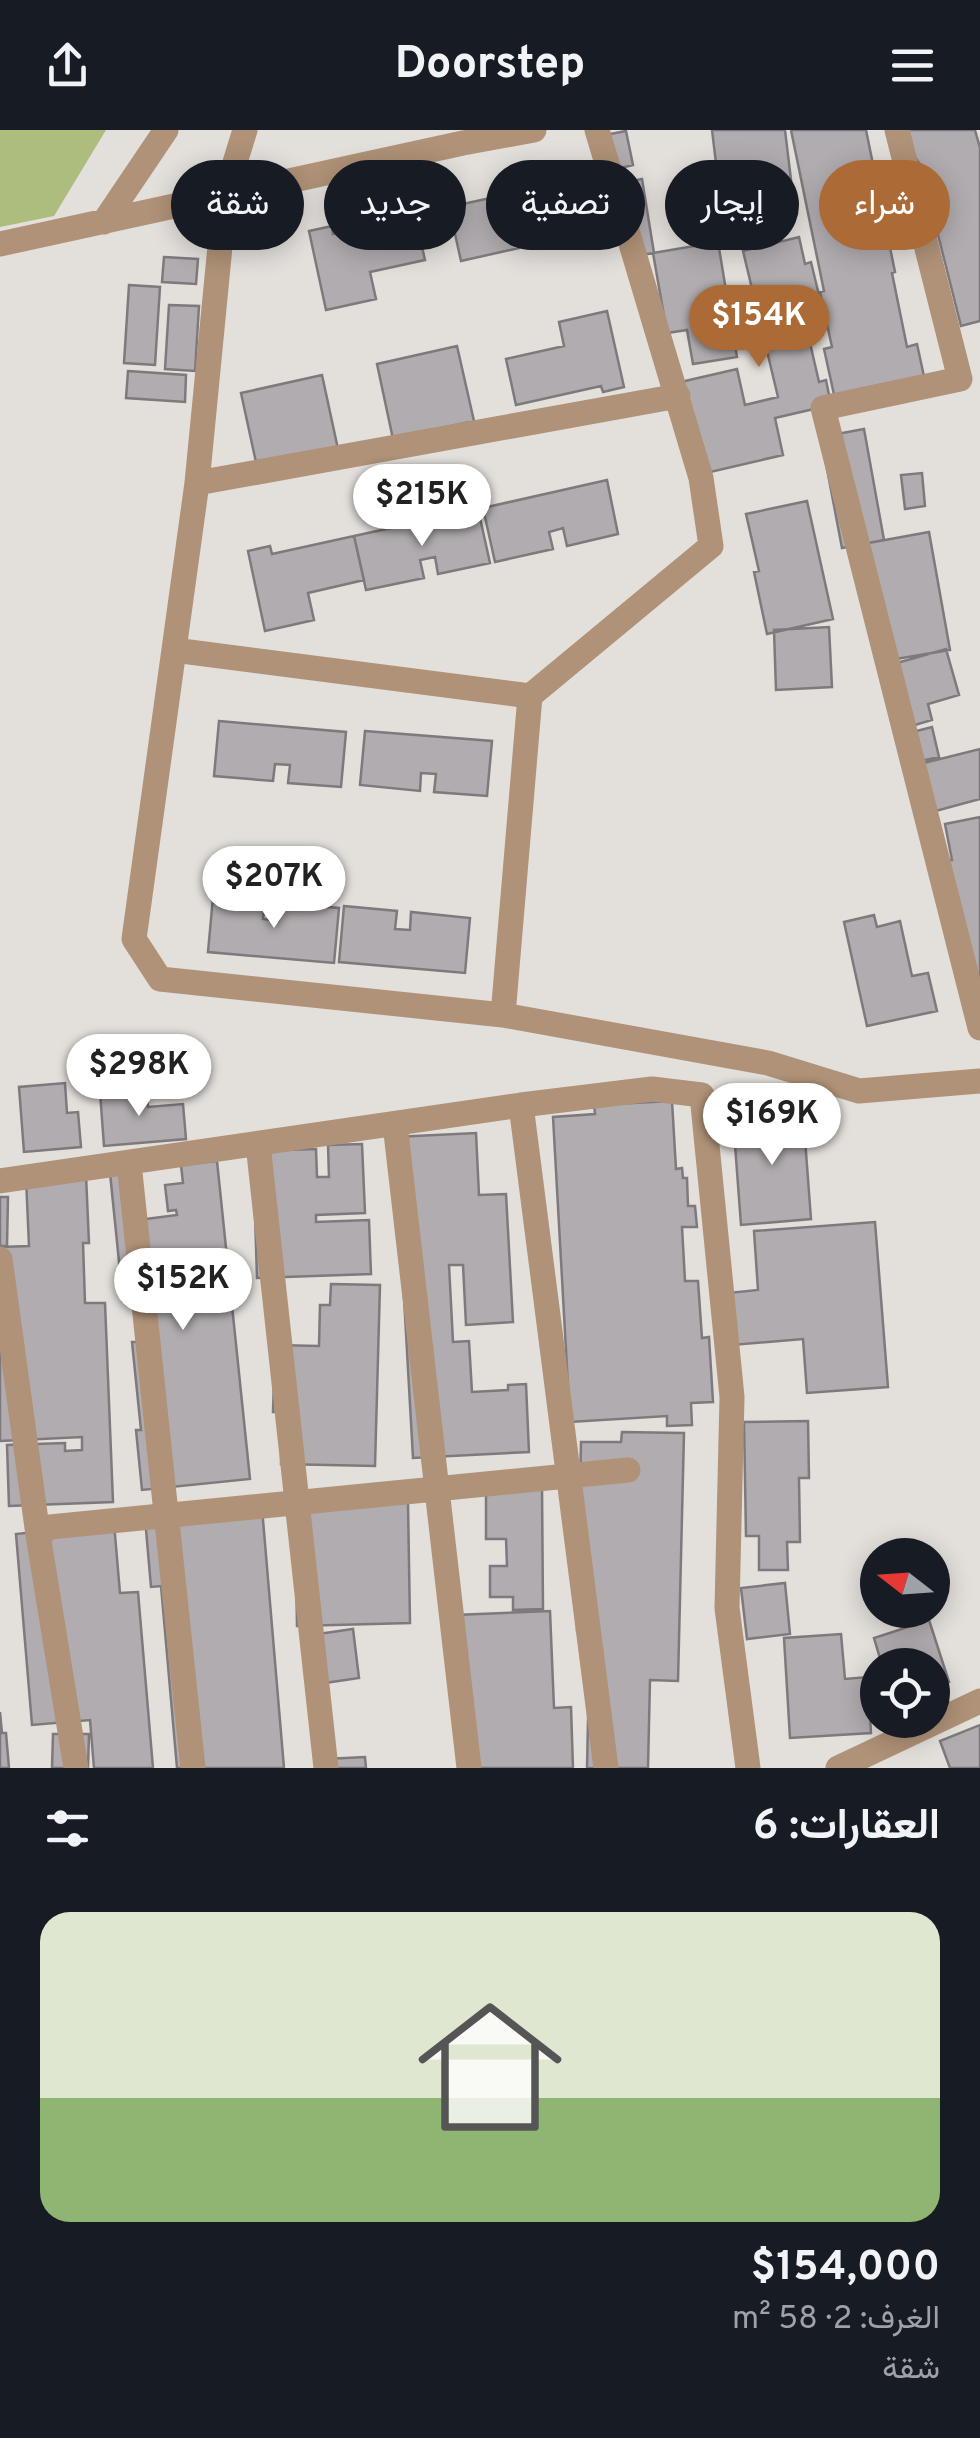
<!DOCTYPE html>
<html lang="ar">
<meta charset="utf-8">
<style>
body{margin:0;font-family:Overpass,Vazirmatn,sans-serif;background:#242831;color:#f1f3f6;direction:rtl;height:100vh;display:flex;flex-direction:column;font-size:38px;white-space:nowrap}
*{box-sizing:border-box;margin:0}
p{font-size:32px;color:#9ea1a6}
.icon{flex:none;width:55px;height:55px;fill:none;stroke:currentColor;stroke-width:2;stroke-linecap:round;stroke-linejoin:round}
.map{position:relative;height:1638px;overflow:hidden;direction:ltr}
.panel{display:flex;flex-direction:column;background:#171b24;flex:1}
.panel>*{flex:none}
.hud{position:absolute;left:30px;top:30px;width:920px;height:90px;direction:rtl;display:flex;gap:20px}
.needle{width:65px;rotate:287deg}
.controls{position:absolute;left:860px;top:1408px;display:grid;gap:20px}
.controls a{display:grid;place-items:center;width:90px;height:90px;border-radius:50%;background:#171b24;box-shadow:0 5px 25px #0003;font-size:50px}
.price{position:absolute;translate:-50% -85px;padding:0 22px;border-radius:35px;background:#fff;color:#222;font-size:32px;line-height:65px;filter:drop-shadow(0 2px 5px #0008)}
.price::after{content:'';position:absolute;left:50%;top:60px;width:30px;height:22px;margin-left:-15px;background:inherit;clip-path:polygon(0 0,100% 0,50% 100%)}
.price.active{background:#ac6b36;color:#fff}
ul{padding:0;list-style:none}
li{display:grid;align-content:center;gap:20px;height:530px;padding:0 40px}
li span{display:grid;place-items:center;height:310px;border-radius:30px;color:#555}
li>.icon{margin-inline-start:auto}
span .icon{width:180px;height:180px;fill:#fffc;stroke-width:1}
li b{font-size:42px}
h2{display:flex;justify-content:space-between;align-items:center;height:120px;padding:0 40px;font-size:42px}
.chip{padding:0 35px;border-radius:45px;background:#171b24;box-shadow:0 5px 25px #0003;font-size:35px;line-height:90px}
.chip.active{background:#ac6b36;color:#fff}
header{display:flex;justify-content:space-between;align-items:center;height:130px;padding:0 40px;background:#171b24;font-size:45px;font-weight:700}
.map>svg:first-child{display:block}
.green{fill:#acbd7e}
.building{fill:#b1acaf;stroke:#7e797d;stroke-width:2.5}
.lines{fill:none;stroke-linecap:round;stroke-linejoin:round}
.minor{stroke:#af9277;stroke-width:25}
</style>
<header><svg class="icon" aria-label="menu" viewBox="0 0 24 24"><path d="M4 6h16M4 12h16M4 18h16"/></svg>Doorstep<svg class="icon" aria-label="share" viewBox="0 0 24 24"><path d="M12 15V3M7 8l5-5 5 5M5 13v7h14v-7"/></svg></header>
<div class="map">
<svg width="980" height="1638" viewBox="0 0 980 1638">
<rect width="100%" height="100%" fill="#e3dfdb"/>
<path class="green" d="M 0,0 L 106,0 L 54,86 L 0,97 Z"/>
<path class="building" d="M 712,0 L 785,0 L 794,75 L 769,78 L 767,60 L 720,66 Z
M 791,0 L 866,0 L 895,142 L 892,143 L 907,217 L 917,214 L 925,251 L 835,269 L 824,219 L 832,217 L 820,162 L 824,161 Z
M 897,0 L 975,0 L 980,18 L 980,191 L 961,196 L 930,73 L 943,69 Z
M 626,1 L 633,35 L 612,40 L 605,5 Z
M 642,49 L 654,123 L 628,127 L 616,54 Z
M 574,50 L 585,104 L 534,115 L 530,98 L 515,101 L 519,118 L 461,131 L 449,77 Z
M 757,63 L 760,79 L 737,83 L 735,67 Z
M 415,86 L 425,130 L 370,142 L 376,169 L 326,180 L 309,101 L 332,96 L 333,104 Z
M 799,107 L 805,134 L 811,132 L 823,182 L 804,187 L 819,252 L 826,250 L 831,275 L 775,288 L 783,325 L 693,346 L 672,254 L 737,239 L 745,275 L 778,267 L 743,121 Z
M 718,112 L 737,227 L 693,234 L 687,200 L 667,203 L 653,123 Z
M 164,127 L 198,129 L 196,154 L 162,152 Z
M 129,155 L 160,157 L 155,235 L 124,233 Z
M 169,175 L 199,176 L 195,241 L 165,239 Z
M 607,181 L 624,257 L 603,262 L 601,256 L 516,275 L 506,229 L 564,216 L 559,192 Z
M 457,216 L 474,291 L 393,309 L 377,234 Z
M 128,241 L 186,245 L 185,272 L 126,268 Z
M 322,245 L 338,319 L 257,337 L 241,263 Z
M 864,299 L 884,410 L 842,418 L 821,307 Z
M 922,343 L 925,376 L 905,379 L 901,345 Z
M 607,350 L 618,404 L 567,416 L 563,398 L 549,402 L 553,419 L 495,432 L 483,378 Z
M 807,371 L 833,489 L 767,504 L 754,442 L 759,441 L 746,384 Z
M 478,379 L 490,433 L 438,444 L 435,427 L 420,430 L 424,448 L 366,460 L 354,406 Z
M 929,402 L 950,520 L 878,532 L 852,416 Z
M 354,406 L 364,450 L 308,463 L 314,490 L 265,501 L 248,421 L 270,416 L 272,424 Z
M 829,497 L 832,557 L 776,560 L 774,500 Z
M 946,519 L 959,565 L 928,574 L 932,590 L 898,600 L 897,533 Z
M 219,591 L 346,602 L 341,657 L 288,653 L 290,635 L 275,634 L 273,651 L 214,646 Z
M 932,597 L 939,627 L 916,632 L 909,603 Z
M 365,601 L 492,611 L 487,666 L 434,662 L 436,644 L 421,643 L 420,661 L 360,655 Z
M 980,619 L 980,669 L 921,685 L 908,637 Z
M 980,687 L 980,894 L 940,732 L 952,730 L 945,694 Z
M 213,767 L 265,772 L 263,789 L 278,791 L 280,773 L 339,778 L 334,833 L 208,822 Z
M 344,776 L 397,781 L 395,799 L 410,800 L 411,782 L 470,788 L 465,843 L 339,832 Z
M 874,785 L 877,797 L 900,791 L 912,846 L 928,843 L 937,881 L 867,896 L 844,792 Z
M 65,953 L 67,983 L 78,982 L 81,1017 L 24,1022 L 19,957 Z
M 146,958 L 148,977 L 183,974 L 186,1009 L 104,1016 L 100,962 Z
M 672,971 L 676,1039 L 682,1038 L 683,1048 L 687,1048 L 688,1076 L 695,1076 L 697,1097 L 682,1097 L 685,1151 L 698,1151 L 702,1208 L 709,1207 L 713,1272 L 691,1273 L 692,1295 L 667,1296 L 667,1286 L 570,1292 L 553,987 L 595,984 L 594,975 Z
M 803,982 L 811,1089 L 741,1095 L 733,988 Z
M 476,1003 L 479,1065 L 506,1064 L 513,1192 L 466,1195 L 463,1135 L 449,1135 L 453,1212 L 469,1211 L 472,1262 L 508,1260 L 508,1255 L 526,1254 L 529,1322 L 413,1328 L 395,1007 Z
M 362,1014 L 365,1083 L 316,1085 L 316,1092 L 369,1090 L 371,1144 L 257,1148 L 253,1021 L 316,1019 L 317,1047 L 329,1047 L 328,1015 Z
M 217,1031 L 250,1349 L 142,1360 L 136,1300 L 141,1300 L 132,1212 L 142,1212 L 137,1170 L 123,1171 L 110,1043 L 133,1040 L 138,1090 L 177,1085 L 176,1080 L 168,1081 L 165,1055 L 183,1053 L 181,1035 Z
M 86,1045 L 89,1113 L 83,1113 L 85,1173 L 105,1173 L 113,1372 L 9,1376 L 7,1315 L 65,1313 L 65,1321 L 82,1320 L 82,1307 L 0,1311 L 0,1117 L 29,1116 L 26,1048 Z
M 0,1067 L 8,1067 L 7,1116 L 0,1116 Z
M 875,1092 L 888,1257 L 807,1263 L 803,1209 L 732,1215 L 728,1163 L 758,1160 L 754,1101 Z
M 331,1154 L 380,1155 L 375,1336 L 281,1334 L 282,1282 L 273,1282 L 275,1215 L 319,1216 L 320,1175 L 330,1175 Z
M 808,1291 L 809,1348 L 799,1348 L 800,1412 L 787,1412 L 788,1440 L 759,1440 L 759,1406 L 746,1406 L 744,1292 Z
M 622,1302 L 684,1303 L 678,1551 L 650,1550 L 648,1638 L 587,1638 L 590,1501 L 577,1500 L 581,1312 L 621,1312 Z
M 486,1355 L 542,1355 L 543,1479 L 513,1480 L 513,1467 L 490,1467 L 490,1436 L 507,1436 L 506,1409 L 486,1409 Z
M 295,1366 L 408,1373 L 410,1493 L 297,1496 Z
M 262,1378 L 284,1638 L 177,1638 L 161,1456 L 151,1457 L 145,1388 Z
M 114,1393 L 120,1463 L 138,1462 L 153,1638 L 94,1638 L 90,1590 L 32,1595 L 16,1404 Z
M 785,1453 L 790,1504 L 747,1509 L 741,1458 Z
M 550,1481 L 554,1578 L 571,1577 L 573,1638 L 461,1638 L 455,1485 Z
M 929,1490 L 949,1552 L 932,1557 L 932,1535 L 882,1535 L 874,1508 Z
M 353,1499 L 359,1548 L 318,1554 L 311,1505 Z
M 841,1504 L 845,1549 L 868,1547 L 871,1603 L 790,1608 L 784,1508 Z
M 0,1582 L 2,1603 L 6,1603 L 9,1638 L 0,1638 Z
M 980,1595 L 980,1638 L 950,1638 L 940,1611 Z
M 53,1604 L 89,1604 L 88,1638 L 52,1638 Z
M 365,1627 L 366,1638 L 326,1638 L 325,1629 Z"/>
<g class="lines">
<path class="minor" d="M 245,0 L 225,65 L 197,353 L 134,809 L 160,849 L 503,885 L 530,566 L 711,416 L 701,348 L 597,0
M 897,0 L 960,249 L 823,278 L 980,898
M 104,92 L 166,0
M 0,114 L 463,13 L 534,0
M 197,353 L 678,266
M 174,520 L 530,566
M 503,885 L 768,933 L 859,961 L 980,951
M 521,975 L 652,959 L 702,965 L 732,1267 L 727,1478 L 748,1638
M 395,994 L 469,1638
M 258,1014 L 326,1638
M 129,1033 L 193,1638
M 0,1051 L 521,975 L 606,1638
M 0,1129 L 38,1405
M 76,1638 L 38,1405 L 50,1397 L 628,1340
M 838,1638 L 980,1571"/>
</g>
</svg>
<div class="controls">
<a><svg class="needle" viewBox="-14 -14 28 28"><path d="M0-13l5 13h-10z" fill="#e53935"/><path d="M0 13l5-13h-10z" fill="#9ea1a6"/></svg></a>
<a><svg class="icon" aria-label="locate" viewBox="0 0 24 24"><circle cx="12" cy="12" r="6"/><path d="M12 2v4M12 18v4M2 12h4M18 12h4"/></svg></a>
</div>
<b class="price active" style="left:759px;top:240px">$154K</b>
<b class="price" style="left:422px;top:419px">$215K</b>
<b class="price" style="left:274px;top:801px">$207K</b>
<b class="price" style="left:139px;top:989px">$298K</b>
<b class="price" style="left:772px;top:1038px">$169K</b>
<b class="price" style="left:183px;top:1203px">$152K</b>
<div class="hud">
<a class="chip active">شراء</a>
<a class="chip">إيجار</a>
<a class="chip">تصفية</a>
<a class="chip">جديد</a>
<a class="chip">شقة</a>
</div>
</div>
<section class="panel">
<h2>العقارات: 6<svg class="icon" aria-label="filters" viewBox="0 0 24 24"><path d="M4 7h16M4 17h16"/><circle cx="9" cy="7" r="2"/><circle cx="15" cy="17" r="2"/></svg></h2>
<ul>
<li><span style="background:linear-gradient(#dfe7d0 60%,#8fb573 0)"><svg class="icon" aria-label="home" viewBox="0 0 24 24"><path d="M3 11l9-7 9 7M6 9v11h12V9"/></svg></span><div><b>$154,000</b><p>الغرف: 2 · 58 m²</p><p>شقة</p></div></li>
</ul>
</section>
